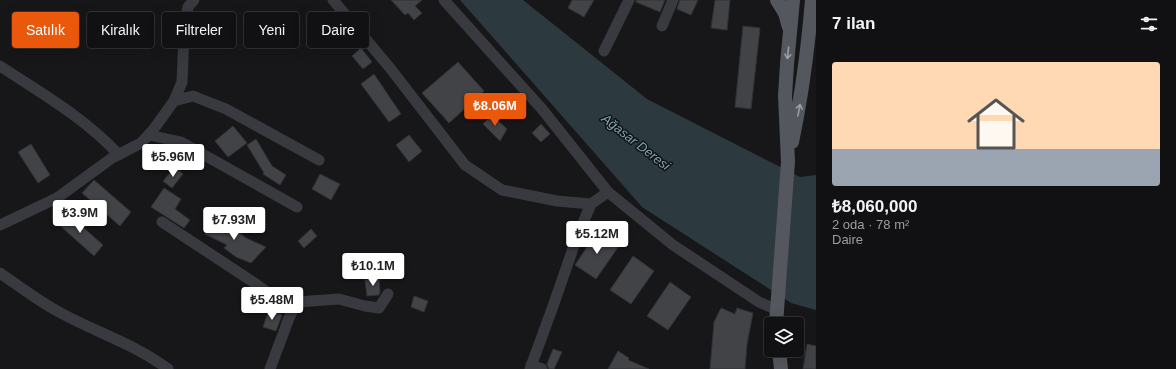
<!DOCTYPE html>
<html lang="tr">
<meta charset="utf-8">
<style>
body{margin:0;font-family:Helvetica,sans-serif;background:#1a1a1c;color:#f1f3f6;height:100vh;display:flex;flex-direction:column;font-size:15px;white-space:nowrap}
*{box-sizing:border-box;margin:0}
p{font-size:13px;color:#9c9da0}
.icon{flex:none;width:22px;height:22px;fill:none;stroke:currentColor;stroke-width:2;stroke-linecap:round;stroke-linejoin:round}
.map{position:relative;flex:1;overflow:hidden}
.details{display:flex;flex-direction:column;background:#111113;width:360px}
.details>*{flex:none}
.hud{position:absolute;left:12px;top:12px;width:380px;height:36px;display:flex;gap:8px}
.buttons{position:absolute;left:764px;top:317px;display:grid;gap:8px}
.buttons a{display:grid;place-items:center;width:40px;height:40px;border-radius:4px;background:#111113;box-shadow:0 4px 16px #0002,0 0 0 1px #303133;font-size:20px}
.price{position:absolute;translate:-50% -34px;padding:0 9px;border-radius:4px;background:#fff;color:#222;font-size:13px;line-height:26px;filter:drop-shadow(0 1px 2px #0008)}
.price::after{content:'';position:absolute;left:50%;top:24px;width:12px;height:9px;margin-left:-6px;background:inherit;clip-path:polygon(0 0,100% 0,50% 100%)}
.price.active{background:#ea580c;color:#fff}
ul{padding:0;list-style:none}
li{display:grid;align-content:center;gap:8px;height:212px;padding:0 16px}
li+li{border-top:1px solid #303133}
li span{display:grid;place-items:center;height:124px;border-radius:4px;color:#555}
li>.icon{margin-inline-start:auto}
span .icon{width:72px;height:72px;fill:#fffc;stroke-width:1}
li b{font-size:17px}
h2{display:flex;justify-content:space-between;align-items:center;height:48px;padding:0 16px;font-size:17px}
.tag{padding:0 14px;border-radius:4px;background:#111113;box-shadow:0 4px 16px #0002,0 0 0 1px #303133;font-size:14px;line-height:36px}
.tag.active{background:#ea580c;color:#fff}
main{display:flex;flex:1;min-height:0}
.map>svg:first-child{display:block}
.water{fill:#2c393e}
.building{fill:#414346;stroke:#313235}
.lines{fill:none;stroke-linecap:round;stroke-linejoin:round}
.minor{stroke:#383a3f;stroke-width:11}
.major{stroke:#54585e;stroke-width:14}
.oneway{stroke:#979fa8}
.labels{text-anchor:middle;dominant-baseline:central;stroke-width:3;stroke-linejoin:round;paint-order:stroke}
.water-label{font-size:13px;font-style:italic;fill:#7ea6b7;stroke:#121214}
</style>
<main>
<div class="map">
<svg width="816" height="369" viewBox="0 0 816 369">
<rect width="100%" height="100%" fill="#171719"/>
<path class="water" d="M 460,0 L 523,0 L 647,99 L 800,177 L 816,175 L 816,310 L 791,303 L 642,207 Z"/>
<path class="building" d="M 391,0 L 422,0 L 415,6 L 422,13 L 414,20 L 408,13 L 405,15 Z
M 572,0 L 594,0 L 584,17 L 568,8 Z
M 636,0 L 665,0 L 660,12 L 636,2 Z
M 680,0 L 698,0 L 691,15 L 677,9 Z
M 715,0 L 730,0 L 727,30 L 711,28 Z
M 743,26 L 760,28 L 751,109 L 735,107 Z
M 361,48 L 372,62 L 363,69 L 352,56 Z
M 458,62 L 484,91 L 449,123 L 422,93 Z
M 374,74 L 401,114 L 389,122 L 361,84 Z
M 492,115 L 507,129 L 500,141 L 483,124 Z
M 541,124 L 550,134 L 541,142 L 532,133 Z
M 233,126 L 247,143 L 228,157 L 215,141 Z
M 409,135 L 422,151 L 409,162 L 396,145 Z
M 256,139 L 272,166 L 286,175 L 280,185 L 263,174 L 264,173 L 247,145 Z
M 31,144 L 50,175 L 38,183 L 18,152 Z
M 175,167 L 183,174 L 172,188 L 163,181 Z
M 320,174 L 340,184 L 331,200 L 312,189 Z
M 94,180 L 131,212 L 120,226 L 82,193 Z
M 164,188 L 181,199 L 175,209 L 190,220 L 184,228 L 151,207 Z
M 66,212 L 103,245 L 94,256 L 57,223 Z
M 213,217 L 229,225 L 246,238 L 266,247 L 251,263 L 236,257 L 224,248 L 227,245 L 205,234 Z
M 311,229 L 317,236 L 304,248 L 298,241 Z
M 597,232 L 619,246 L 596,279 L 575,265 Z
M 633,256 L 654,271 L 631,304 L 610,290 Z
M 379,279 L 380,293 L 379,295 L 367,296 L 365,280 Z
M 670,282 L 691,297 L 668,330 L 647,316 Z
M 414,296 L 428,301 L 424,312 L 411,307 Z
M 721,308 L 735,314 L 737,308 L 753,313 L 747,344 L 745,369 L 710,369 L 714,322 Z
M 269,310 L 282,315 L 276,331 L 263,327 Z
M 807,344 L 816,346 L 816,369 L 803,369 Z
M 553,349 L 562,352 L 554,369 L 549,369 L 547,364 Z
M 618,351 L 629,358 L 628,360 L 649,369 L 608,369 Z"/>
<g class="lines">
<path class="minor" d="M 333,0 L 390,68 L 465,165 L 502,190 L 557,201 L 591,204
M 444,0 L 542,109 L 608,192 L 673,245 L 759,302 L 777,310
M 662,26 L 673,0
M 604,51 L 629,0
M 0,66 C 41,93 85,118 119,155
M 174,101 L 193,96 L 226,109 L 319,160
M 149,135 L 181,142 L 297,207
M 162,222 L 253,282 L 278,300 L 297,302
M 0,225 L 57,198 L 112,158 L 141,143 L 153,130 L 174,101 L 182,82 L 184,35 L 188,7 L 194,0
M 0,273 C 19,286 38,301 59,312 C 95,332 135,344 168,369
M 531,365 L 542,369
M 270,369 L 289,318 L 297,302 L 339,299 L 365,306 L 379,308 L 388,294
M 530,369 L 552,309 L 577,237 L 591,204 L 608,192"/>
<path class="major" d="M 777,0 L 785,13 L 789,27
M 792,142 C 802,95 808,48 812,0
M 776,324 L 788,162 L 785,96 L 787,64 L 793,0
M 779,350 L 781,369"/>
</g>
<defs><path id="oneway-shaft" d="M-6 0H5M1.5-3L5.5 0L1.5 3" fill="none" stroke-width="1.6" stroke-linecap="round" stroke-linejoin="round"/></defs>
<g class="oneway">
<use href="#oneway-shaft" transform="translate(788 53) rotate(96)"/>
<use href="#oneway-shaft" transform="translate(799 110) rotate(-79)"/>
</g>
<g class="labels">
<g class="water-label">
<text transform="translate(636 142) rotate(38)">Ağasar Deresi</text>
</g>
</g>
</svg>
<div class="buttons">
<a><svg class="icon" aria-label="layers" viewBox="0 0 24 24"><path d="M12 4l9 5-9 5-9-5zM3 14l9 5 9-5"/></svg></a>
</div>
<b class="price active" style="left:495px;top:127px">₺8.06M</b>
<b class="price" style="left:173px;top:178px">₺5.96M</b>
<b class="price" style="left:80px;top:234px">₺3.9M</b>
<b class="price" style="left:234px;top:241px">₺7.93M</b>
<b class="price" style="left:597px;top:255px">₺5.12M</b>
<b class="price" style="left:373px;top:287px">₺10.1M</b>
<b class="price" style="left:272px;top:321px">₺5.48M</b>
<div class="hud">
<a class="tag active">Satılık</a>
<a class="tag">Kiralık</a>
<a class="tag">Filtreler</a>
<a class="tag">Yeni</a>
<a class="tag">Daire</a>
</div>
</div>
<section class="details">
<h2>7 ilan<svg class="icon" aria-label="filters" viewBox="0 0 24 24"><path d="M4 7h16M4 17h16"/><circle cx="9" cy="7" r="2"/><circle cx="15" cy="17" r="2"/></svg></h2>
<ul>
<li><span style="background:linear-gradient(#ffd9b3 70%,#9aa5b1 0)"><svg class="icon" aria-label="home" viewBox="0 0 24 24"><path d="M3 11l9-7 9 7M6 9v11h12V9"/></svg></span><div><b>₺8,060,000</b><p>2 oda · 78 m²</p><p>Daire</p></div></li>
</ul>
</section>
</main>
